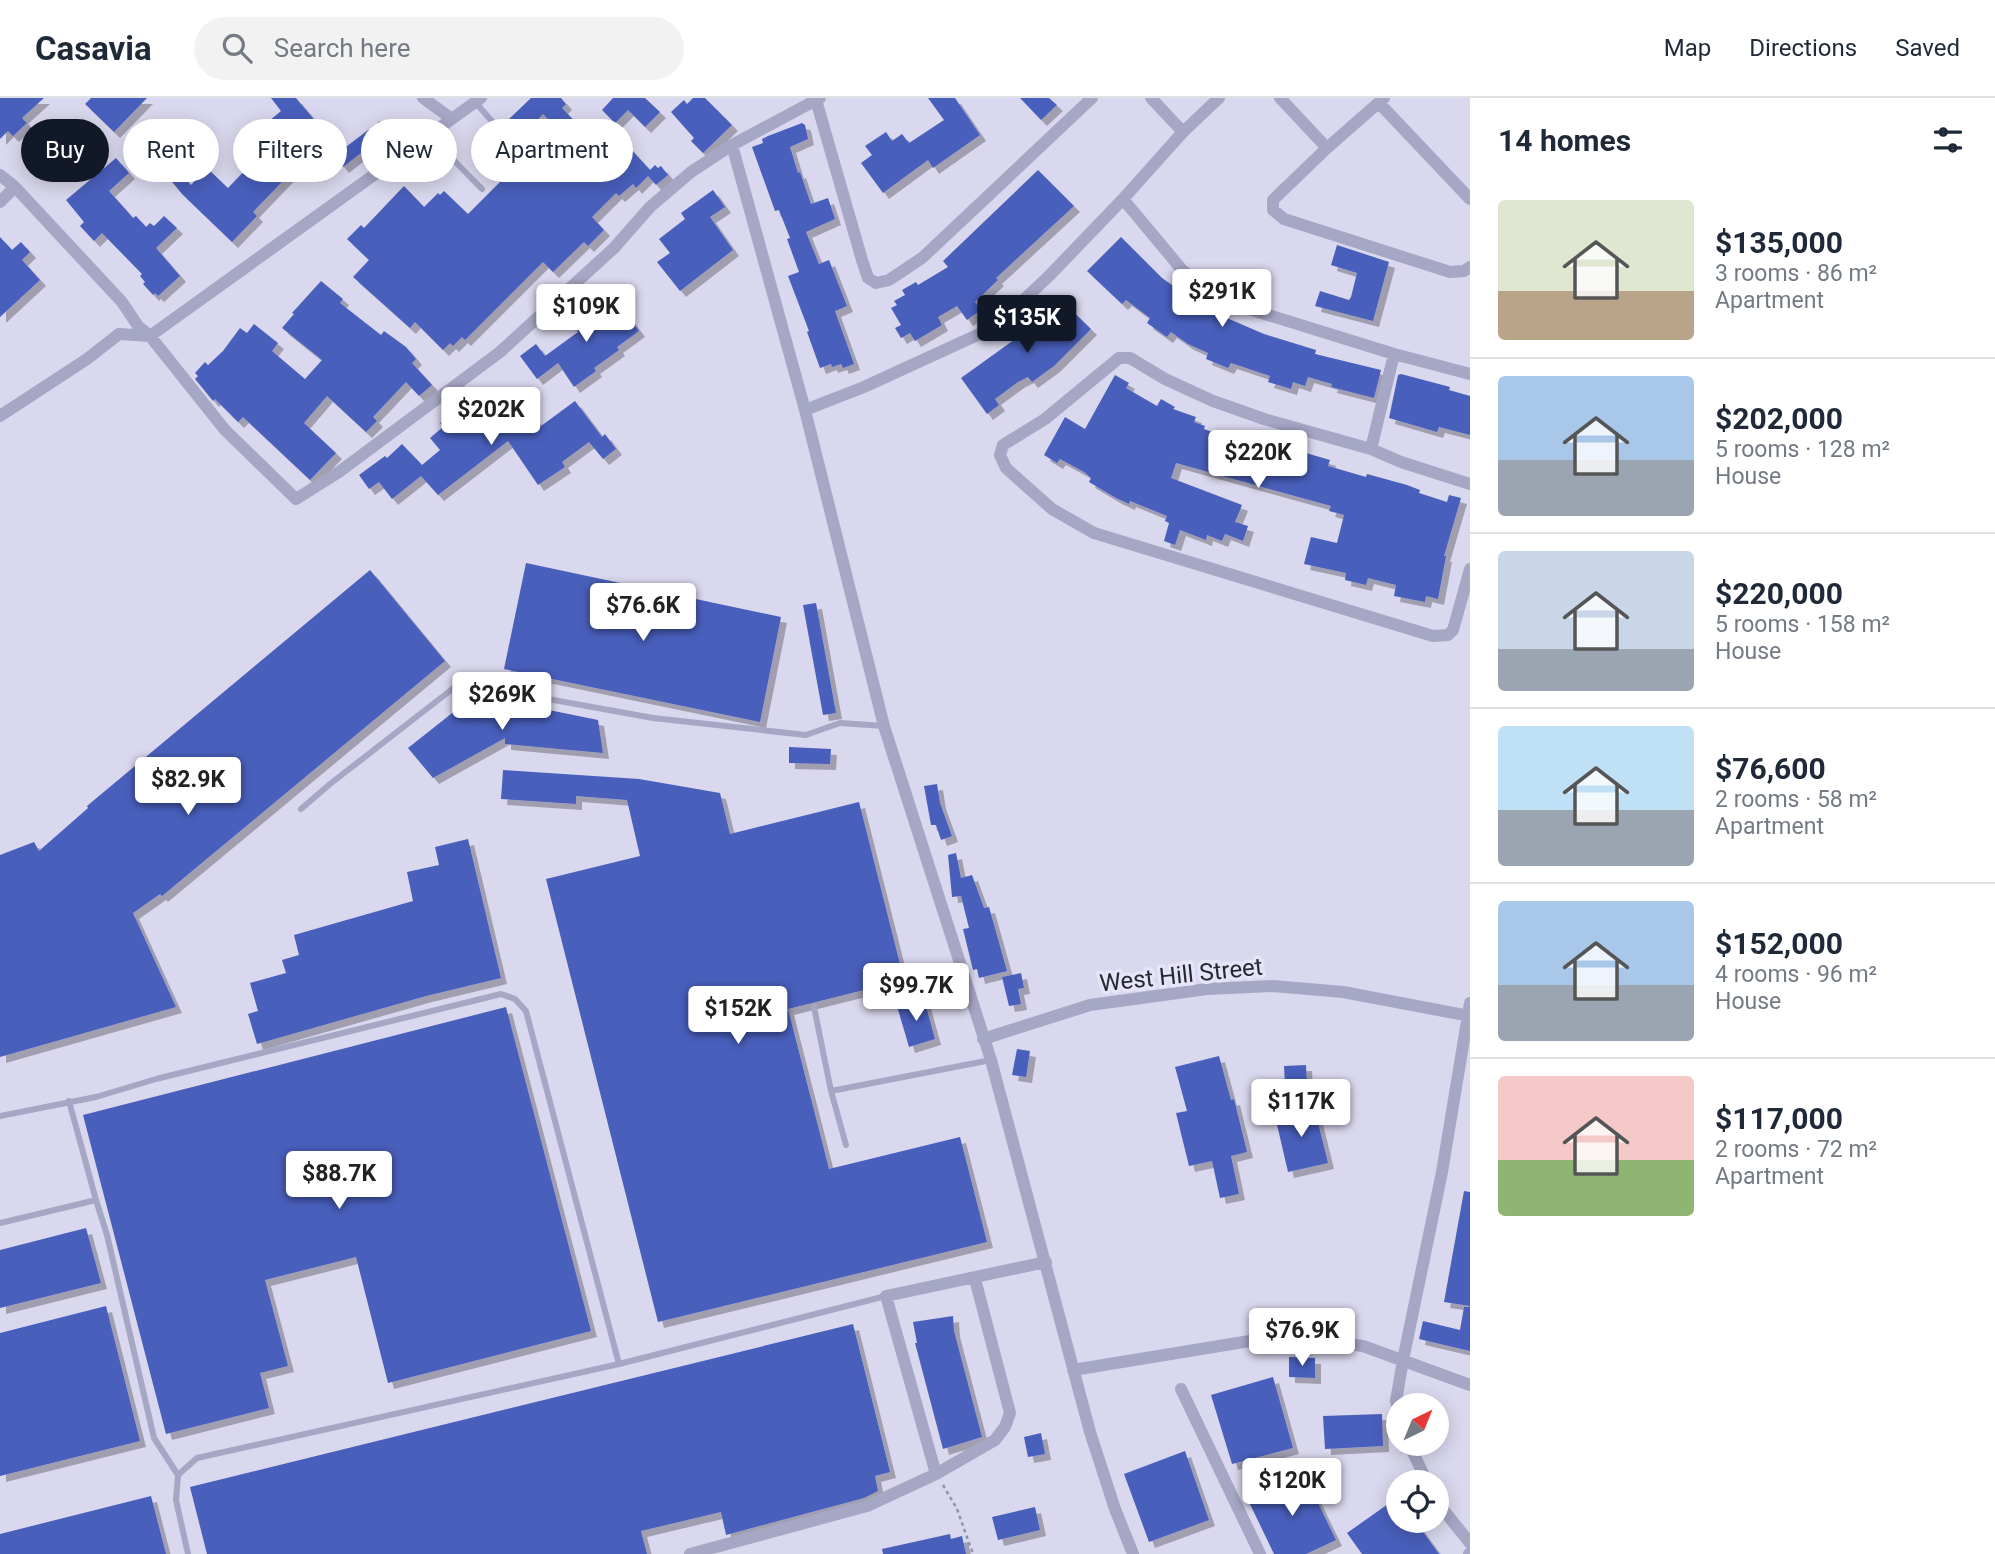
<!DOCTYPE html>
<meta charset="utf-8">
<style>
body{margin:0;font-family:Roboto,sans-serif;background:#f2f2f3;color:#1f2937;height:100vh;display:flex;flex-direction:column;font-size:26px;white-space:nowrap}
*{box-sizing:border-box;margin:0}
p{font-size:23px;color:#747a83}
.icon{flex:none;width:38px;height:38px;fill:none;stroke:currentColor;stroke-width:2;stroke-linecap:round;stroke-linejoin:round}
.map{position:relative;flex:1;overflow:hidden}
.panel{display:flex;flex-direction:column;background:#fff;width:525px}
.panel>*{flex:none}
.top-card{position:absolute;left:21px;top:21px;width:665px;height:63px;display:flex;gap:14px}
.needle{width:46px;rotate:43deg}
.buttons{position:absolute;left:1386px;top:1295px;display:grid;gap:14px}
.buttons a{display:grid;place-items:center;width:63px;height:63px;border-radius:50%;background:#fff;box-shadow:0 4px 18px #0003;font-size:35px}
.price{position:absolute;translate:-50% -60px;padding:0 16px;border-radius:7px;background:#fff;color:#222;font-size:23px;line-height:46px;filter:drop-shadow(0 2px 4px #0008)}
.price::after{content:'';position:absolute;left:50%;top:42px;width:21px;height:16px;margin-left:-10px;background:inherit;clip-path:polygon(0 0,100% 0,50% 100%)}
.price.current{background:#111827;color:#fff}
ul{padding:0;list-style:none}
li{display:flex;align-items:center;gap:21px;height:175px;padding:0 28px}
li+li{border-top:2px solid #e0e1e3}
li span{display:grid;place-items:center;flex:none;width:196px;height:140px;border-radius:7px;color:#555}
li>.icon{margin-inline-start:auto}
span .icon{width:84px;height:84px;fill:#fffc;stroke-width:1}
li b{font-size:30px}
h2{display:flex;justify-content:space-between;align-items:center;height:84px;padding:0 28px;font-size:30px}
.tag{padding:0 24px;border-radius:32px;background:#fff;box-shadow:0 4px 18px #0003;font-size:24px;line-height:63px}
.tag.current{background:#111827;color:#fff}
header{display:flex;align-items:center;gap:42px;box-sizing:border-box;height:98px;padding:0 35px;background:#fff;border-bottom:2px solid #e0e1e3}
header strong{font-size:33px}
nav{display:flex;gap:38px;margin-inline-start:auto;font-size:24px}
.search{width:490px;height:63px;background:#f2f2f3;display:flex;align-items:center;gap:18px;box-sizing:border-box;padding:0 24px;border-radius:38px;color:#747a83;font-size:26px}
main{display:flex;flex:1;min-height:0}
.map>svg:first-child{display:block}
.building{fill:#495fbc;filter:url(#shadow)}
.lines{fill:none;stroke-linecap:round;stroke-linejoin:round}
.path{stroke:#9090b1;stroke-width:2.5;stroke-dasharray:3.5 3.5;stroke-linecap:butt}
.lane{stroke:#a6a6c5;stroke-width:6}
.street{stroke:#a6a6c5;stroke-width:12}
.labels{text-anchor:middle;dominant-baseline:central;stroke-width:7;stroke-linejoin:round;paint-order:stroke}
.street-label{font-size:24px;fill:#262732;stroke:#e6e4f7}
</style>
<header>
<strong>Casavia</strong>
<div class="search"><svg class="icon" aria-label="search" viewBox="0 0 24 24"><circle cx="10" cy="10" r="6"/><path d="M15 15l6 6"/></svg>Search here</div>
<nav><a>Map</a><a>Directions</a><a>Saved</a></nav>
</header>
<main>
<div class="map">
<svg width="1470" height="1456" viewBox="0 0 1470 1456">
<defs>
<filter id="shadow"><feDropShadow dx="6" dy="6" stdDeviation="0" flood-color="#0004"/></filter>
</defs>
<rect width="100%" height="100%" fill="#dad8ee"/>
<path class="building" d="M 0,0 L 44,0 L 22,20 L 27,25 L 13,38 L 8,33 L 0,41 Z
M 91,0 L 147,0 L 114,34 L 85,6 Z
M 271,0 L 296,0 L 332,43 L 304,67 L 301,64 L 253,114 L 257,118 L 232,144 L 182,96 L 155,63 L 184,38 L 194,49 L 173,67 L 191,87 L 207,70 L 228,90 L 275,41 L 263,28 L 281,13 Z
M 531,0 L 561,0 L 566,6 L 562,10 L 584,33 L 571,45 L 543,16 L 523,37 L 508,22 Z
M 613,0 L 645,0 L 660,14 L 645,29 L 628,12 L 615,25 L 602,12 Z
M 693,0 L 705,0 L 732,27 L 703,55 L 691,43 L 694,40 L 671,14 L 684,2 L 687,6 Z
M 928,0 L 955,0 L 980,37 L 933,70 L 928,62 L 883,95 L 861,65 L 872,57 L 865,48 L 886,34 L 892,43 L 902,36 L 909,45 L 944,22 Z
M 1020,0 L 1049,0 L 1057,7 L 1041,22 Z
M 380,23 L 388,34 L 343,69 L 334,58 Z
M 802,25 L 805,27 L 808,41 L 790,49 L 798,75 L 800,74 L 811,106 L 828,100 L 835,121 L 806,134 L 819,166 L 829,162 L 847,208 L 835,213 L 854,266 L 843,270 L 841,266 L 832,269 L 831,266 L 820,270 L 807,234 L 809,233 L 788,178 L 799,174 L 787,141 L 790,140 L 779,112 L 775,113 L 752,49 L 763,45 L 762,41 L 768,38 Z
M 617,36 L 650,72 L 655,67 L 658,70 L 661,68 L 668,77 L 656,87 L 648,78 L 636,90 L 633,86 L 619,98 L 616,95 L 592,119 L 604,132 L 588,148 L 584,144 L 553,174 L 543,164 L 465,242 L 462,239 L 453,248 L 450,245 L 443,252 L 415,224 L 410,230 L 353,179 L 369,162 L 347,141 L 361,127 L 364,130 L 404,88 L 424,109 L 438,95 L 440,97 L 444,93 L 468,116 L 500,84 L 497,81 L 510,66 L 521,76 L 542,54 L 571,82 Z
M 116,60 L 129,75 L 109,93 L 133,120 L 136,118 L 146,129 L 150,125 L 154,128 L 164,118 L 177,130 L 156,150 L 180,178 L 158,198 L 155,195 L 153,197 L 143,186 L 145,184 L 140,178 L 142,176 L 102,135 L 94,143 L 80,128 L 84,124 L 66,102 Z
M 1038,72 L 1074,108 L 996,180 L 998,182 L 975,204 L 981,212 L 967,222 L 957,208 L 938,219 L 942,227 L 915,243 L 910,235 L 901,240 L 895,230 L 901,227 L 891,210 L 897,207 L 894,203 L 905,197 L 902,192 L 916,184 L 918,187 L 948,169 L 943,163 Z
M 713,92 L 725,109 L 710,119 L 733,152 L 680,193 L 657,164 L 670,155 L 659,141 L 685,121 L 681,115 Z
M 0,139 L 12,152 L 21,144 L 30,154 L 22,162 L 40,182 L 0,219 Z
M 1121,139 L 1162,180 L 1206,211 L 1264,236 L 1316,252 L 1315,256 L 1381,272 L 1374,300 L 1331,289 L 1332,286 L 1308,279 L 1305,288 L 1293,284 L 1291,291 L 1268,284 L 1270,278 L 1231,265 L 1228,270 L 1206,261 L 1208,255 L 1188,246 L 1171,234 L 1167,239 L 1147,225 L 1150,220 L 1126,202 L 1122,206 L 1087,173 Z
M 1337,147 L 1389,164 L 1373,223 L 1315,208 L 1320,193 L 1349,202 L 1351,199 L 1357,175 L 1331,167 Z
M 321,183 L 343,201 L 340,205 L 381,237 L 384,233 L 406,249 L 416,261 L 412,265 L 432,287 L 419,298 L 406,284 L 373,319 L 377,323 L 366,334 L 327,298 L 304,325 L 336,355 L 310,382 L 243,319 L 238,324 L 215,301 L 213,303 L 195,281 L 198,278 L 195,275 L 205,264 L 208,267 L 223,253 L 240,230 L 247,235 L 254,226 L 278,245 L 272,253 L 305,281 L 322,262 L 282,230 L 294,216 L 292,215 Z
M 616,197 L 628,212 L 625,214 L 639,233 L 617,249 L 619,252 L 594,270 L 596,273 L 574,289 L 558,265 L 537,281 L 520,258 L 536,246 L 545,258 L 578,234 L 576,231 L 601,213 L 598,210 Z
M 1059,200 L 1091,231 L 1054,268 L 1032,284 L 1028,279 L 1018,284 L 995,301 L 999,307 L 987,316 L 961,280 L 1025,234 Z
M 1401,276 L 1450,289 L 1449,292 L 1470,298 L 1470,337 L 1439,329 L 1437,334 L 1389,320 L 1398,277 Z
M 1115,277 L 1129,285 L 1126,290 L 1157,308 L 1161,301 L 1175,309 L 1173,311 L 1196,319 L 1194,324 L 1205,328 L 1204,331 L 1232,341 L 1234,334 L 1330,362 L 1328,368 L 1366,379 L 1367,376 L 1407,387 L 1420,392 L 1419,395 L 1447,404 L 1449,397 L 1461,400 L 1444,458 L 1446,458 L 1438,501 L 1426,498 L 1425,504 L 1394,498 L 1396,487 L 1368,480 L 1366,487 L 1345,482 L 1346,475 L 1304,466 L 1311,439 L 1337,445 L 1344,417 L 1329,413 L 1331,408 L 1176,365 L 1171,380 L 1242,407 L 1235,424 L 1248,428 L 1243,443 L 1225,436 L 1222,443 L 1207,437 L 1206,442 L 1180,432 L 1175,447 L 1164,443 L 1169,425 L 1165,423 L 1167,418 L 1130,403 L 1129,406 L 1116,400 L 1089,384 L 1091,380 L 1084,374 L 1060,361 L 1057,365 L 1044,357 L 1065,319 L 1085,331 Z
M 515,297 L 541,328 L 575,303 L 602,339 L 605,336 L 616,351 L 603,361 L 589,344 L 562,364 L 565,369 L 538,387 L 508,343 L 438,397 L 421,378 L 392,401 L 379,384 L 369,391 L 359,377 L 385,358 L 387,360 L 402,346 L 422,367 L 440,352 L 430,340 L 443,329 L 440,325 L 452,316 L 456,321 L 469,310 L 480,324 Z
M 526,465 L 781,519 L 760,624 L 504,571 Z
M 370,472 L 445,563 L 162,798 L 160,796 L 133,815 L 176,909 L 0,959 L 0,757 L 34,744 L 39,753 L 88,710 L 87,708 Z
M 816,505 L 836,615 L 823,617 L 803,507 Z
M 475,597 L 598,622 L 603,655 L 505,646 L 505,640 L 433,680 L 408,650 Z
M 789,649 L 831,651 L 830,666 L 789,665 Z
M 503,672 L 639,681 L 720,695 L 730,736 L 859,704 L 904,882 L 788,911 L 829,1071 L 960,1039 L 987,1144 L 658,1224 L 546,781 L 640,758 L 627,702 L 576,698 L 576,706 L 501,701 Z
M 937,686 L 940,705 L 952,738 L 941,742 L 936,727 L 931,727 L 924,688 Z
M 468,741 L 501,880 L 426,898 L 257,946 L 248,916 L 258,913 L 250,885 L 286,875 L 282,862 L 299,857 L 294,837 L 413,803 L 407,774 L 439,767 L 435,749 Z
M 956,755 L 961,780 L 972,777 L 984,810 L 989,809 L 1007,873 L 979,880 L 977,871 L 973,872 L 963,831 L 969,830 L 961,798 L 952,799 L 948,757 Z
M 1021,875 L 1024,890 L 1018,891 L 1021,906 L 1009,908 L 1002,879 Z
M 924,901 L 935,941 L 909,949 L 897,908 Z
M 506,909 L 591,1233 L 388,1285 L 356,1159 L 265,1182 L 288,1268 L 260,1275 L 269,1310 L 166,1336 L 83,1017 Z
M 1017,951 L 1030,953 L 1026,979 L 1012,977 Z
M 1219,958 L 1231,1002 L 1234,1001 L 1247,1054 L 1231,1058 L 1239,1096 L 1220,1100 L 1212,1063 L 1189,1068 L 1176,1015 L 1187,1013 L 1175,969 Z
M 1306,967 L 1307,987 L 1285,988 L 1284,968 Z
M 1314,1008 L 1328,1065 L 1288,1074 L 1275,1018 Z
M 1464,1093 L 1470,1094 L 1470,1208 L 1444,1204 Z
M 86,1130 L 101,1185 L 0,1210 L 0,1152 Z
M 106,1208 L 140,1343 L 0,1378 L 0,1235 Z
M 1464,1209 L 1470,1209 L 1470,1253 L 1419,1241 L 1423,1223 L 1460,1232 Z
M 953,1218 L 954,1233 L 982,1339 L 943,1351 L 915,1245 L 917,1245 L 913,1224 Z
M 853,1226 L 890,1374 L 875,1378 L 878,1393 L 864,1400 L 726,1437 L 721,1414 L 641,1433 L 647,1456 L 207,1456 L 190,1389 Z
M 1289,1259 L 1315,1260 L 1315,1280 L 1289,1279 Z
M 1273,1279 L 1293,1350 L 1232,1366 L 1211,1297 Z
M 1382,1316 L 1383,1348 L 1325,1351 L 1323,1318 Z
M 1041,1335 L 1045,1356 L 1028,1359 L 1024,1339 Z
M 1185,1353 L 1209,1422 L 1149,1444 L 1124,1376 Z
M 1304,1376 L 1336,1442 L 1306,1456 L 1274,1456 L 1248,1402 Z
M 151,1398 L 166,1456 L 0,1456 L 0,1436 Z
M 1398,1399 L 1398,1423 L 1415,1423 L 1439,1456 L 1362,1456 L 1347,1435 Z
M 1035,1409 L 1040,1432 L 998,1442 L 992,1419 Z
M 950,1436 L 951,1441 L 962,1438 L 966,1456 L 883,1456 L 882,1451 Z"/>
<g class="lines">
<path class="path" d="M 943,1387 L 957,1411 L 973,1456"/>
<path class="lane" d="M 476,5 L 518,53 L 523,54 L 532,47
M 430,38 L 482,91
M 301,711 L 330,686 L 460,585 L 653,620 L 806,637 L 840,625 L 884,628
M 814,909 L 831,993 L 846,1047
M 831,993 L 991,962
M 69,1003 L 96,1102
M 0,1018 L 96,999 L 156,981 L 501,896 L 515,901 L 526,913 L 619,1266
M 0,1125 L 96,1102 L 107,1137 L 154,1340 L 178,1377
M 188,1456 L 176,1402 L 178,1377 L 197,1360 L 619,1266 L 886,1198"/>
<path class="street" d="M 423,0 L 452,21
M 1151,0 L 1183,34
M 1280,0 L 1327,50
M 1384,0 L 1327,50 L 1273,102 L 1273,112 L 1284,121 L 1450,174 L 1464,173 L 1470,169
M 816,2 L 862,162 L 868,180 L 876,185 L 889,182 L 922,160 L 1092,0
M 1379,5 L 1470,101
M 732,47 L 805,312 L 884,628 L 991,962 L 1090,1334 L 1115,1411 L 1133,1456
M 0,77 L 15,89 L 122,204 L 138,228 L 150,238 L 225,332 L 296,401 L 339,374 L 500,254 L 614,150 L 650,109 L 691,74 L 732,47 L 820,0
M 1123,101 L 1183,173 L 1236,207 L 1394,256 L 1470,276
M 0,104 L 15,89
M 805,312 L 864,289 L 986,233 L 1016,209 L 1049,178 L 1123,101 L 1183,34 L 1219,0
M 0,318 L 87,261 L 119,236 L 150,238 L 481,0
M 1371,351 L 1394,256
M 1470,386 L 1401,364 L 1371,351 L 1264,321 L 1213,303 L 1165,281 L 1130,260 L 1119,260 L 1045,321 L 1003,347 L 1000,357 L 1006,370 L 1052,411 L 1094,435 L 1433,538 L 1448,537 L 1453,532 L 1470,471
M 983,941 L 1090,907 L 1207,891 L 1273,888 L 1343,894 L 1470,918
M 1073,1272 L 1262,1241 L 1293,1239 L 1363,1248 L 1470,1287
M 1181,1291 L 1260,1456
M 1398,1311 L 1396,1303 L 1403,1262 L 1442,1074 L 1470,905
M 1409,1346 L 1427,1384
M 936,1376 L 886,1198 L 1046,1164
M 1437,1404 L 1470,1445
M 690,1456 L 867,1408 L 936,1376 L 995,1342 L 1005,1329 L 1010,1315 L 975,1181
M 1469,1456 L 1470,1455"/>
</g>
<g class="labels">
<g class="street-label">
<text transform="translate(1181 877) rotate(-6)">West Hill Street</text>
</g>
</g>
</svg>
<div class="buttons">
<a><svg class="needle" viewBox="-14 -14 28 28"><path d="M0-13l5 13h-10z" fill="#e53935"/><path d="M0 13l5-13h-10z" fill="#747a83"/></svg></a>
<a><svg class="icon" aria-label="locate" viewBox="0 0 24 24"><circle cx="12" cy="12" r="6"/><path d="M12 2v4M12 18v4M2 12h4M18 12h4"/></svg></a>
</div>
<b class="price" style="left:1222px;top:231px">$291K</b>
<b class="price" style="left:586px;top:246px">$109K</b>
<b class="price current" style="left:1027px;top:257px">$135K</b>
<b class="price" style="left:491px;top:349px">$202K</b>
<b class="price" style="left:1258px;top:392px">$220K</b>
<b class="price" style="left:643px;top:545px">$76.6K</b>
<b class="price" style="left:502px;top:634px">$269K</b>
<b class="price" style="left:188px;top:719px">$82.9K</b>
<b class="price" style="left:916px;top:925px">$99.7K</b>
<b class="price" style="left:738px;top:948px">$152K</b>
<b class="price" style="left:1301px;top:1041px">$117K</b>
<b class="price" style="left:339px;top:1113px">$88.7K</b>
<b class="price" style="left:1302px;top:1270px">$76.9K</b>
<b class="price" style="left:1292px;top:1420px">$120K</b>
<div class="top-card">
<a class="tag current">Buy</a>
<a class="tag">Rent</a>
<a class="tag">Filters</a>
<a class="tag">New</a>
<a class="tag">Apartment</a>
</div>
</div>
<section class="panel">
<h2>14 homes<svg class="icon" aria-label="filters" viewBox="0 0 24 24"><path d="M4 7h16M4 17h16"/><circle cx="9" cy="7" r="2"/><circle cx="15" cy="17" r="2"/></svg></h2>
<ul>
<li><span style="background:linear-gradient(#dfe7d0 65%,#b9a48a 0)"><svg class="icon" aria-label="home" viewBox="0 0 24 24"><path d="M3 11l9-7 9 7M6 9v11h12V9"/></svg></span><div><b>$135,000</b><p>3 rooms · 86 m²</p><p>Apartment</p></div></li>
<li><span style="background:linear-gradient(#a9c7e8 60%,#9aa5b1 0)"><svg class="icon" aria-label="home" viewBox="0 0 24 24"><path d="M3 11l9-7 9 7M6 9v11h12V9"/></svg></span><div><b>$202,000</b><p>5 rooms · 128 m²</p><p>House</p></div></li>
<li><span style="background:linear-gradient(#c9d6e8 70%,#9aa5b1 0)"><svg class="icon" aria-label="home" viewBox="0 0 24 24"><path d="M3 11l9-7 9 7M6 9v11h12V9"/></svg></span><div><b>$220,000</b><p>5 rooms · 158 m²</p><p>House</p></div></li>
<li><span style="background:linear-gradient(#bfe0f5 60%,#9aa5b1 0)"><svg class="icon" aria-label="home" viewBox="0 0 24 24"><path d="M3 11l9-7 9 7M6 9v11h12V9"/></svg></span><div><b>$76,600</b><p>2 rooms · 58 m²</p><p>Apartment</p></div></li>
<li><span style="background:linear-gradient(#a9c7e8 60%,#9aa5b1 0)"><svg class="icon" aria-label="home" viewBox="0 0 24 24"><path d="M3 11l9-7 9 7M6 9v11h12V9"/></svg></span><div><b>$152,000</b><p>4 rooms · 96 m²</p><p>House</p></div></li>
<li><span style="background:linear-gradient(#f6c9c9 60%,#8fb573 0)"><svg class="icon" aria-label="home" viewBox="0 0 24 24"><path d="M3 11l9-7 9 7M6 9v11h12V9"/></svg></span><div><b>$117,000</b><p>2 rooms · 72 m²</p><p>Apartment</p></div></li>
</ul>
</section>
</main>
